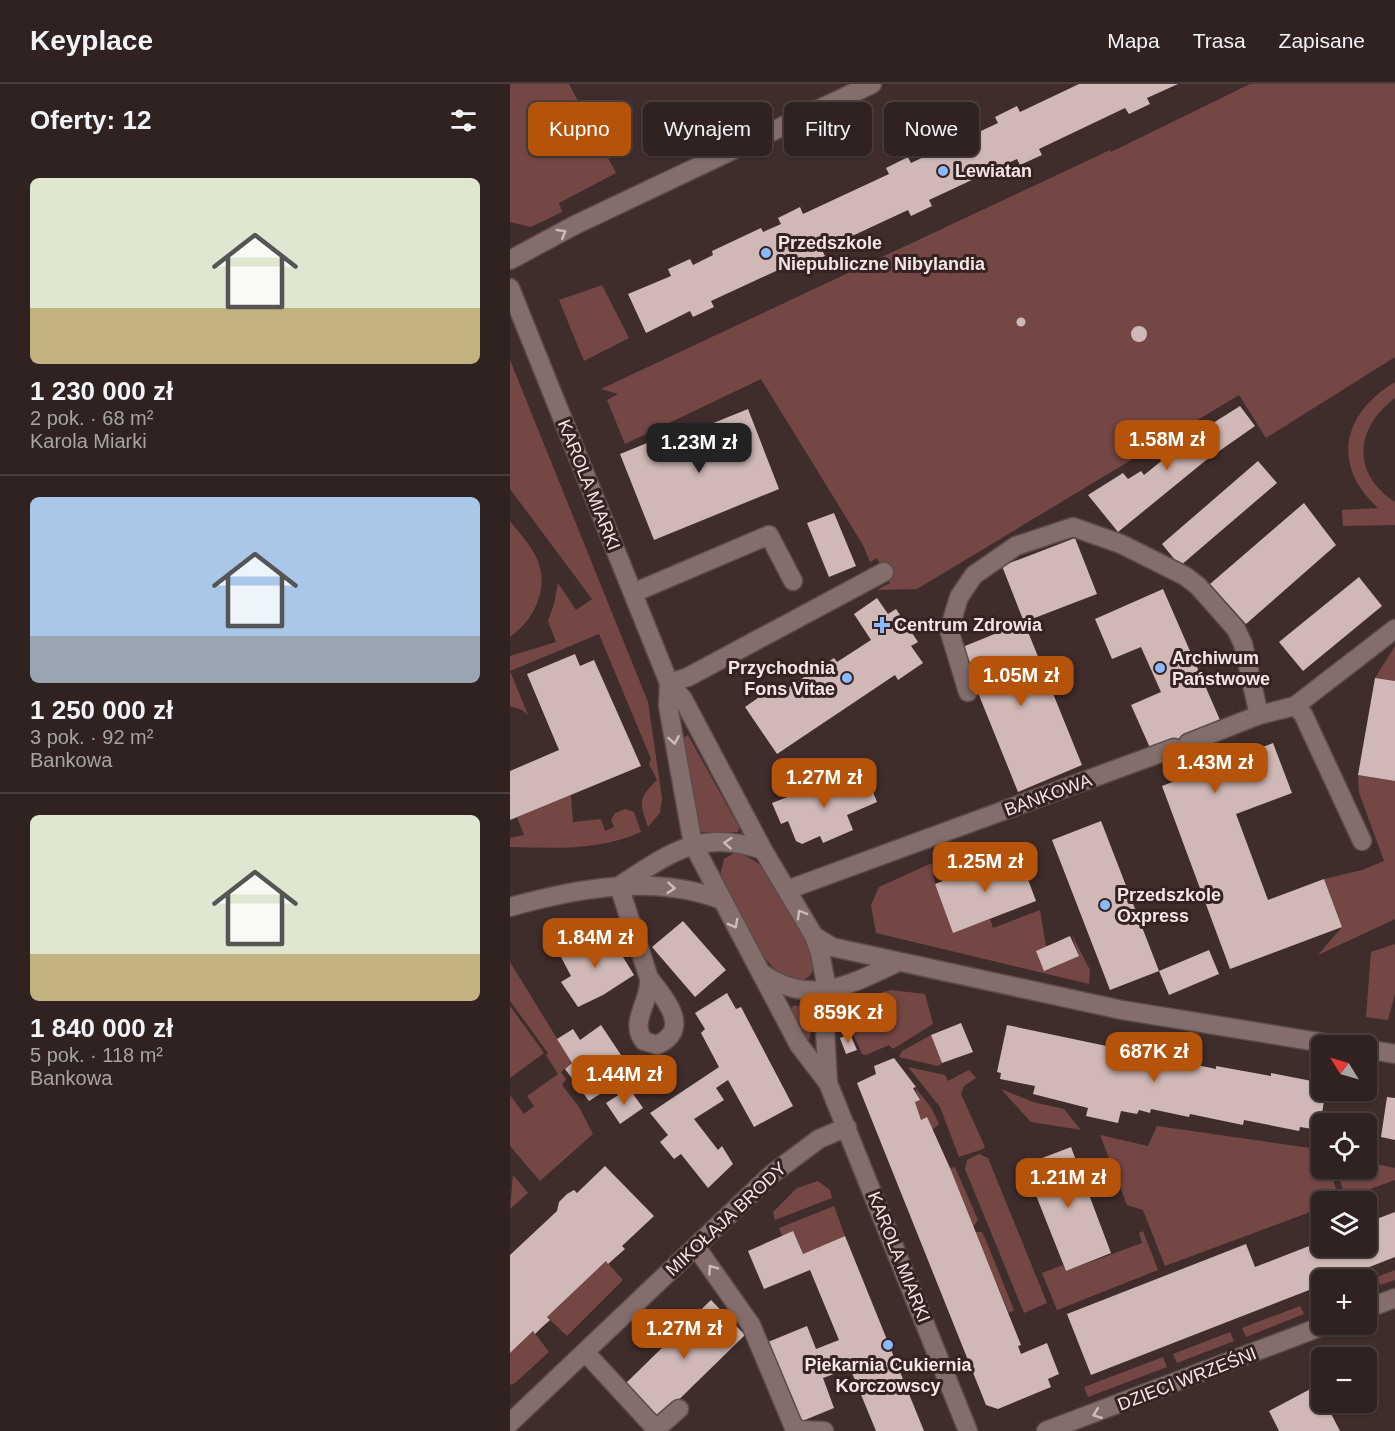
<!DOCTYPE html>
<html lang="pl">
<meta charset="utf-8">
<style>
body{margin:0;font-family:Arial,sans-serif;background:#3b2f2e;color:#f1f3f6;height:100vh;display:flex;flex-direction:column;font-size:22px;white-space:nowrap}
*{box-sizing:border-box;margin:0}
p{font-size:20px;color:#a7a4a5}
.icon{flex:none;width:33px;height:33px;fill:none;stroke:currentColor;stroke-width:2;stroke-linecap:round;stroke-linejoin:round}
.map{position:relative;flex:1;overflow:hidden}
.details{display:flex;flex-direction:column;background:#2f2221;width:510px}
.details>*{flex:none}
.top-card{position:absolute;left:18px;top:18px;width:570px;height:54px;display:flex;gap:12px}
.needle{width:39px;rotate:307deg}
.tools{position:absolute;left:801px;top:951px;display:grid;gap:12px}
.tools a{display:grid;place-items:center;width:66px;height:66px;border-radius:9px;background:#2f2221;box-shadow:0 2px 4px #0004,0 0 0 2px #4a3f3f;font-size:30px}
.price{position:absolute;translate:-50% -51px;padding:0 14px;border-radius:12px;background:#b45309;color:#fff;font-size:20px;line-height:39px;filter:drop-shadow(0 2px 3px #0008)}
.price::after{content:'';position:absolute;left:50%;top:36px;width:18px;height:14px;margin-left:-9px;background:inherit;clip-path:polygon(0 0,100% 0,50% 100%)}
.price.selected{background:#222;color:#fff}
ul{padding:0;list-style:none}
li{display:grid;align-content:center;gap:12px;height:318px;padding:0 30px}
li+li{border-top:2px solid #4a3f3f}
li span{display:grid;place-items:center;height:186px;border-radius:9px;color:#555}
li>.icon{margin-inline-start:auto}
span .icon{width:108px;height:108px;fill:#fffc;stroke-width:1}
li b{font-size:26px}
h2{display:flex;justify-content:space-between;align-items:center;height:72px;padding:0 30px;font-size:26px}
.pill{padding:0 21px;border-radius:9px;background:#2f2221;box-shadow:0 2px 4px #0004,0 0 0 2px #4a3f3f;font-size:21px;line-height:54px}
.pill.selected{background:#b45309;color:#fff}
header{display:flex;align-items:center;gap:36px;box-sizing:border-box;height:84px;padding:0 30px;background:#2f2221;border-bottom:2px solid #4a3f3f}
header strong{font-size:28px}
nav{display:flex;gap:33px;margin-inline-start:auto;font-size:21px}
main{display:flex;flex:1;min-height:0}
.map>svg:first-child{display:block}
.green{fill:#744745}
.building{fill:#cfb8b6}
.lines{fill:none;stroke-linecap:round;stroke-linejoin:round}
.minor-casing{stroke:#5b4c4b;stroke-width:21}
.minor{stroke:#836e6c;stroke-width:18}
.oneway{stroke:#ccbdbb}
.poi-dot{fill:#8abafc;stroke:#342322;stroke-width:2}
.labels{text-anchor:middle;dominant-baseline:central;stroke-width:6;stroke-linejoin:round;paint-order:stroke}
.poi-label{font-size:18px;font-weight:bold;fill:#f3e7e6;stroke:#342322;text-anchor:start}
.street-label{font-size:18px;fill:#f3e7e6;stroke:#342322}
</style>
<header>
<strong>Keyplace</strong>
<nav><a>Mapa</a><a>Trasa</a><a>Zapisane</a></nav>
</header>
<main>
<section class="details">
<h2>Oferty: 12<svg class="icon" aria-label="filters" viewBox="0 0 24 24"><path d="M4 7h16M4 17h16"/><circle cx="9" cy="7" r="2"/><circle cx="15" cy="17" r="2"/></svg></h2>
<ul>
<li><span style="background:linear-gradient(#dfe7d0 70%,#c2b280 0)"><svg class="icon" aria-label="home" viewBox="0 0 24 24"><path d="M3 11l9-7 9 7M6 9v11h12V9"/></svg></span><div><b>1 230 000 zł</b><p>2 pok. · 68 m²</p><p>Karola Miarki</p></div></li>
<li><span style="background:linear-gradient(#a9c7e8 75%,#9aa5b1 0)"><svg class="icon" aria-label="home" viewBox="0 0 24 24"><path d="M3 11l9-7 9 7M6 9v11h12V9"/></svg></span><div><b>1 250 000 zł</b><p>3 pok. · 92 m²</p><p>Bankowa</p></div></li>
<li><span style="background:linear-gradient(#dfe7d0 75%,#c2b280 0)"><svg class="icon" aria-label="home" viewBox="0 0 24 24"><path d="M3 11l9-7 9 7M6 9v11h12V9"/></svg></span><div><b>1 840 000 zł</b><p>5 pok. · 118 m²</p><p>Bankowa</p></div></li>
</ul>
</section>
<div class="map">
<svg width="885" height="1347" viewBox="0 0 885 1347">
<rect width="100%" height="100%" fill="#3f2d2c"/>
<path class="green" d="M 0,0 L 59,0 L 106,89 L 49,119 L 52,128 L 21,143 L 0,138 Z
M 740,0 L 885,0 L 885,273 L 756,354 L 729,311 L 407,505 L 367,506 L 380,499 L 367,474 L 360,478 L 353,461 L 251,295 L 115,360 L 97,316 L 108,310 L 91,305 L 600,66 L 601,68 Z
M 92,201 L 119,254 L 74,277 L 49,216 Z
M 0,276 L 138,618 L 152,714 L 150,729 L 138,743 C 130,719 127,715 147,696 L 139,680 L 141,675 L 89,550 L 0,587 L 18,631 L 12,626 L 0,622 L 0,572 L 46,558 L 38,537 L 44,520 L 48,499 L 66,526 L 82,515 L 0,405 Z
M 885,298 L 885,314 C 845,344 841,389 885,418 L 885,441 L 833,442 L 832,426 L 868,424 C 821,381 832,330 885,298 Z
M 0,437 C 9,449 21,461 27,475 C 40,504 24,536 0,553 Z
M 885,561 L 885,597 L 865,594 L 885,562 Z
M 178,651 L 229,743 L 228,748 L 192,748 L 187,745 L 173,654 Z
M 848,691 L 885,697 L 885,835 L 808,871 L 832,843 L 814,795 L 852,786 L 874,777 L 849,709 Z
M 61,711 L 63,738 L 91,735 L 95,747 L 104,743 L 101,736 L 105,729 L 115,725 L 124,728 L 131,748 C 89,767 45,764 0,763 L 0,754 L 14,751 L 7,733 Z
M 226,768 C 237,772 246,776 253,785 C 267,799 308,868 303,886 C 301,892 296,896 289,896 C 255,897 220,818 210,791 L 214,775 Z
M 422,779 L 425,800 L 443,848 L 480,835 L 483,844 L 530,826 L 536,863 L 526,867 L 568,872 L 562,851 L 580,886 L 579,900 L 366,849 L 361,821 L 369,803 Z
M 885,860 L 885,910 L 878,936 L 856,933 L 861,868 Z
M 0,878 L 62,979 L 51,988 L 56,995 L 52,1001 L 69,1023 L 83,1050 L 30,1097 L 0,1062 L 0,1011 L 14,1030 L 24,1022 L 17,1012 L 48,990 L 36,971 L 38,969 L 0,917 Z
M 381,906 L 415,910 L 423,940 L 383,965 L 379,961 L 356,971 L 352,970 L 343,949 L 333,953 C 338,926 355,911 381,906 Z
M 284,921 L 306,926 L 306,933 L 298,958 L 280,926 Z
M 0,922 L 34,969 L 0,994 Z
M 421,951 L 432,979 L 428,982 L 389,973 L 392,967 Z
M 398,983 L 435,991 L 438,997 L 459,986 L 466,994 L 454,1002 L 451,1010 L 475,1063 L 473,1065 L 449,1073 L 430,1023 Z
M 405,1003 L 422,1025 L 429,1040 L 422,1046 L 417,1034 L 411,1036 L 405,1018 L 409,1016 Z
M 491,1005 L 523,1018 L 554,1025 L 571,1046 L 521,1038 Z
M 647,1042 L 800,1064 L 811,1077 L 812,1084 L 820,1086 L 830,1117 L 812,1118 L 811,1124 L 655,1182 L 633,1126 L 617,1121 L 590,1051 L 638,1062 Z
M 469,1070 L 478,1074 L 537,1219 L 514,1229 L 455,1085 L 457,1076 Z
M 857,1078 L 885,1084 L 885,1096 L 836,1114 L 826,1085 L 856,1084 Z
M 445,1083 L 468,1136 L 463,1143 L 440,1084 Z
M 3,1091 L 18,1109 L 0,1125 Z
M 308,1097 L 320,1106 L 322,1114 L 265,1136 L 263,1128 L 287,1104 Z
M 324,1122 L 335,1152 L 293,1170 L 272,1152 L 269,1144 Z
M 633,1147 L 648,1186 L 547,1226 L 532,1189 L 553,1181 L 556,1187 L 632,1159 L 629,1149 Z
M 465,1148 L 472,1148 L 475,1154 L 504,1226 L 499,1229 Z
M 96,1177 L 113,1196 L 57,1252 L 37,1233 Z
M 885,1186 L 885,1196 L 870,1201 L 867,1193 Z
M 790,1222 L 794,1230 L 736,1253 L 732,1244 Z
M 23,1247 L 39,1268 L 5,1299 L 0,1301 L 0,1269 Z
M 720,1248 L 724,1257 L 667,1279 L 663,1270 Z
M 653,1273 L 657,1283 L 578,1313 L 574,1303 Z"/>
<path class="building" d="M 569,0 L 668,0 L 637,14 L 640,20 L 619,30 L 615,24 L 529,65 L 532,71 L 510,81 L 507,75 L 419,116 L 422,122 L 401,132 L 398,126 L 312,166 L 315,172 L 293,182 L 290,176 L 201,217 L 204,223 L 183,233 L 180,227 L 136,249 L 118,210 L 161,192 L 158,185 L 180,175 L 183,181 L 203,171 L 202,167 L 251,144 L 253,148 L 271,140 L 268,134 L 290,123 L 293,130 L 379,90 L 376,84 L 398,73 L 401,79 L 422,69 L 420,65 L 468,42 L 471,47 L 488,39 L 485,33 L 507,22 L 510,28 Z
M506.5 238a4.5 4.5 0 1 1 9 0a4.5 4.5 0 1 1-9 0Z
M621 250a8 8 0 1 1 16 0a8 8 0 1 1-16 0Z
M 730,322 L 745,342 L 695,377 L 608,448 L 578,411 L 613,389 L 618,395 L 631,387 L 634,391 L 681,353 Z
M 238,325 L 269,405 L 144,456 L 110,370 L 147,355 L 149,361 Z
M 748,377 L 767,399 L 670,482 L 652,460 Z
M 794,419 L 826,461 L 736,540 L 700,500 Z
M 324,429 L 346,482 L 319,493 L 297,439 Z
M 565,454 L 587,510 L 514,538 L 492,482 Z
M 849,493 L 872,522 L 793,587 L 769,558 Z
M 653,505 L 710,636 L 674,652 L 689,687 L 763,659 L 782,709 L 726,730 L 758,816 L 814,795 L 832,843 L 720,885 L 652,702 L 676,693 L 661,658 L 641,666 L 621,621 L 651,608 L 631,563 L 602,575 L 585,535 Z
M 367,514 L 378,530 L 386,525 L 408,558 L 401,562 L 413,579 L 388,596 L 385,591 L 267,670 L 235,623 L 258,607 L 262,614 L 324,574 L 327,578 L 361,556 L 344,530 Z
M 514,538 L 572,681 L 508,708 L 450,564 Z
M 65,570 L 70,582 L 84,576 L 131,682 L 0,736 L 0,687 L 49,666 L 17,590 Z
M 865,594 L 885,597 L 885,697 L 848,691 Z
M 355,689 L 367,718 L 337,731 L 343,746 L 313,759 L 310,752 L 292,760 L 286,757 L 278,737 L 271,740 L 262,719 L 280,712 L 278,709 L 297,701 L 299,707 L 323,697 L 325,702 Z
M 591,737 L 649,887 L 699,866 L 709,890 L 659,911 L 649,887 L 600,906 L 542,756 Z
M 508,769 L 526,817 L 443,849 L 425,800 Z
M 173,837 L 216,886 L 185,913 L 142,863 Z
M 96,845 L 124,891 L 93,911 L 68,923 L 51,898 L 61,892 L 51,873 Z
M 560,852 L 569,872 L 534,887 L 526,867 Z
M 217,909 L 226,925 L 231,923 L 283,1022 L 244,1043 L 218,996 L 206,1004 L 214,1016 L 184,1035 L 208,1066 L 212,1062 L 223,1080 L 198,1104 L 171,1070 L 164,1075 L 150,1058 L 158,1051 L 140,1029 L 209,983 L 191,949 L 195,945 L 185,929 Z
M 451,939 L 463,968 L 432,979 L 421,951 Z
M 91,941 L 123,989 L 79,1017 L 55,985 L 62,979 L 47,955 L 63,945 L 70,956 Z
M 497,941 L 706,985 L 706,982 L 761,992 L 761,989 L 812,999 L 812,1006 L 816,1006 L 809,1046 L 790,1043 L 789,1047 L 734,1036 L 733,1041 L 680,1030 L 679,1033 L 641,1025 L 640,1029 L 629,1026 L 627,1030 L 611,1027 L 608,1039 L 576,1032 L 578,1024 L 523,1010 L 525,1002 L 490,995 L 491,989 L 487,988 Z
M 340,950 L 347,966 L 336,970 L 330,954 Z
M 384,974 L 406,1003 L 403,1004 L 410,1016 L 405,1018 L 411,1036 L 417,1033 L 440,1084 L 511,1261 L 508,1262 L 511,1270 L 537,1259 L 549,1290 L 538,1295 L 541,1303 L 488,1325 L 476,1321 L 347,999 L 366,990 L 364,982 Z
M 119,1004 L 133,1024 L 110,1040 L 96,1019 Z
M 877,1013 L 885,1014 L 885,1056 L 871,1053 Z
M 837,1030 L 868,1036 L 864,1058 L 856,1056 L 856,1040 L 835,1040 Z
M 561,1063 L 601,1169 L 556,1187 L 514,1081 Z
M 95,1082 L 144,1132 L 112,1162 L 115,1165 L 98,1180 L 96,1177 L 37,1233 L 40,1236 L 30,1245 L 25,1250 L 23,1247 L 0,1269 L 0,1171 L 47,1127 L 49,1118 L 57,1110 L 64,1106 L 67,1109 Z
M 885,1128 L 885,1173 L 826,1196 L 812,1196 L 812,1201 L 581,1291 L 557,1230 L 736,1160 L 745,1183 L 812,1157 L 812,1162 L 856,1162 L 856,1139 Z
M 283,1147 L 293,1170 L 335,1152 L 414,1347 L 366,1347 L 340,1284 L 313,1294 L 324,1324 L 290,1338 L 258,1258 L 297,1242 L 306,1265 L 329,1256 L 300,1186 L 254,1205 L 238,1167 Z
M 201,1216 L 235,1251 L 147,1337 L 114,1301 Z
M 806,1302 L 812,1318 L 815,1318 L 830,1347 L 769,1347 L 759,1327 Z"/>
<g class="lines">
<g class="minor-casing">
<path id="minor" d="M 0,176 L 65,141 L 362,0
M 0,204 L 159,599 L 173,615 L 253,766 L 304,852 L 310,869 L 317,905 L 315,947 L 318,999
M 123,509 L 259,451 L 283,497
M 159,599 L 158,622 L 183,760 L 289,961 L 318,999 L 458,1347
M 159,599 L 178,593 L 374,488
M 458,608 L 439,546 L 449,513 L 464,491 L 506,462 L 563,443 L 611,460 L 675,492 L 688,502 L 726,545 L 733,560 L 749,631
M 785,622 L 885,545
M 678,659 L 749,631 L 785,622 L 793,630 L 852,757
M 109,802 L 139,894 C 142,916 118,938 134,957 L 147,961 C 183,945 154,914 139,894
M 109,802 C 159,770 190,744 253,766
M 277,806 L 664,664
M 0,823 C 68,804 144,790 212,816
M 304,852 L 322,863 L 612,926 L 833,962
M 253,890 C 301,923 342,900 388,878
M 856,965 L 885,970
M 186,1163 L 241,1241 L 285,1346 L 314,1347
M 856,1225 L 885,1214
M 75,1268 L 146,1345 L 169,1325
M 0,1339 L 262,1090 L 309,1055 L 337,1043
M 536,1347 L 818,1240"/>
</g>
<use href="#minor" class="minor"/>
</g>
<defs><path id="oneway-chevron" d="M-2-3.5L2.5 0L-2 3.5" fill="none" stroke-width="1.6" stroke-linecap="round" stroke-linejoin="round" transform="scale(1.5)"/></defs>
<g class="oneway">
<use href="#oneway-chevron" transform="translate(52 149) rotate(-31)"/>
<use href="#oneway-chevron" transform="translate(164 656) rotate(80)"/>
<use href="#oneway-chevron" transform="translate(218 759) rotate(-176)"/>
<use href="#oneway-chevron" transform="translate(161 804) rotate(4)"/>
<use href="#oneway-chevron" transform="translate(291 830) rotate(-120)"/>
<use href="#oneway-chevron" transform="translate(224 840) rotate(62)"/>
<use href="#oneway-chevron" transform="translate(202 1185) rotate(-125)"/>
<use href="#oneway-chevron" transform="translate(587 1330) rotate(159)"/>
</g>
<g class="poi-dot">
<circle cx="433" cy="87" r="6"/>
<circle cx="256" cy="169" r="6"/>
<path d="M369 532h6v6h6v6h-6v6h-6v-6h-6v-6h6z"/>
<circle cx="650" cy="584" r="6"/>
<circle cx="337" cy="594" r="6"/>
<circle cx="595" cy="821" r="6"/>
<circle cx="378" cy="1261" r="6"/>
</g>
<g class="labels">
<g class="poi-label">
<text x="445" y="87">Lewiatan</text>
<text x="268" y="159">Przedszkole<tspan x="268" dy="21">Niepubliczne Nibylandia</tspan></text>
<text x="384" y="541">Centrum Zdrowia</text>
<text x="662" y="574">Archiwum<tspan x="662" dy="21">Państwowe</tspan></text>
<text x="325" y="584" text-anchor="end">Przychodnia<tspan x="325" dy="21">Fons Vitae</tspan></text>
<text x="607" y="811">Przedszkole<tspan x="607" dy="21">Oxpress</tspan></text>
<text x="378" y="1281" text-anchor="middle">Piekarnia Cukiernia<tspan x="378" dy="21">Korczowscy</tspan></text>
</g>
<g class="street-label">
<text transform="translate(79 401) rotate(68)">KAROLA MIARKI</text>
<text transform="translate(538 711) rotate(-20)">BANKOWA</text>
<text transform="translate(216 1135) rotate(-43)">MIKOŁAJA BRODY</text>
<text transform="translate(389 1173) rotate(68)">KAROLA MIARKI</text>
<text transform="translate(677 1295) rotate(-21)">DZIECI WRZEŚNI</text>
</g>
</g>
</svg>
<div class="tools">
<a><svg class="needle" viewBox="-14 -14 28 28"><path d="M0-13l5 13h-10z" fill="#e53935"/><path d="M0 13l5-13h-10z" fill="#a7a4a5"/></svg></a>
<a><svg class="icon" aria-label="locate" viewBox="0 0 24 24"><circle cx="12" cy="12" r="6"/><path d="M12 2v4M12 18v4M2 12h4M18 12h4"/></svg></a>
<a><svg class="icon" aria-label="layers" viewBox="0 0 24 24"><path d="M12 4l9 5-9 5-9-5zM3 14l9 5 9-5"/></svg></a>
<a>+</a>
<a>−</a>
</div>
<b class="price" style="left:657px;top:387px">1.58M zł</b>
<b class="price selected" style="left:189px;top:390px">1.23M zł</b>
<b class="price" style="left:511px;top:623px">1.05M zł</b>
<b class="price" style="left:705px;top:710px">1.43M zł</b>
<b class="price" style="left:314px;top:725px">1.27M zł</b>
<b class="price" style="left:475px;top:809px">1.25M zł</b>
<b class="price" style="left:85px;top:885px">1.84M zł</b>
<b class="price" style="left:338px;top:960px">859K zł</b>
<b class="price" style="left:644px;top:999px">687K zł</b>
<b class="price" style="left:114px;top:1022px">1.44M zł</b>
<b class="price" style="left:558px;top:1125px">1.21M zł</b>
<b class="price" style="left:174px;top:1276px">1.27M zł</b>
<div class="top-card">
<a class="pill selected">Kupno</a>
<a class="pill">Wynajem</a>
<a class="pill">Filtry</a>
<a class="pill">Nowe</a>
</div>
</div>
</main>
